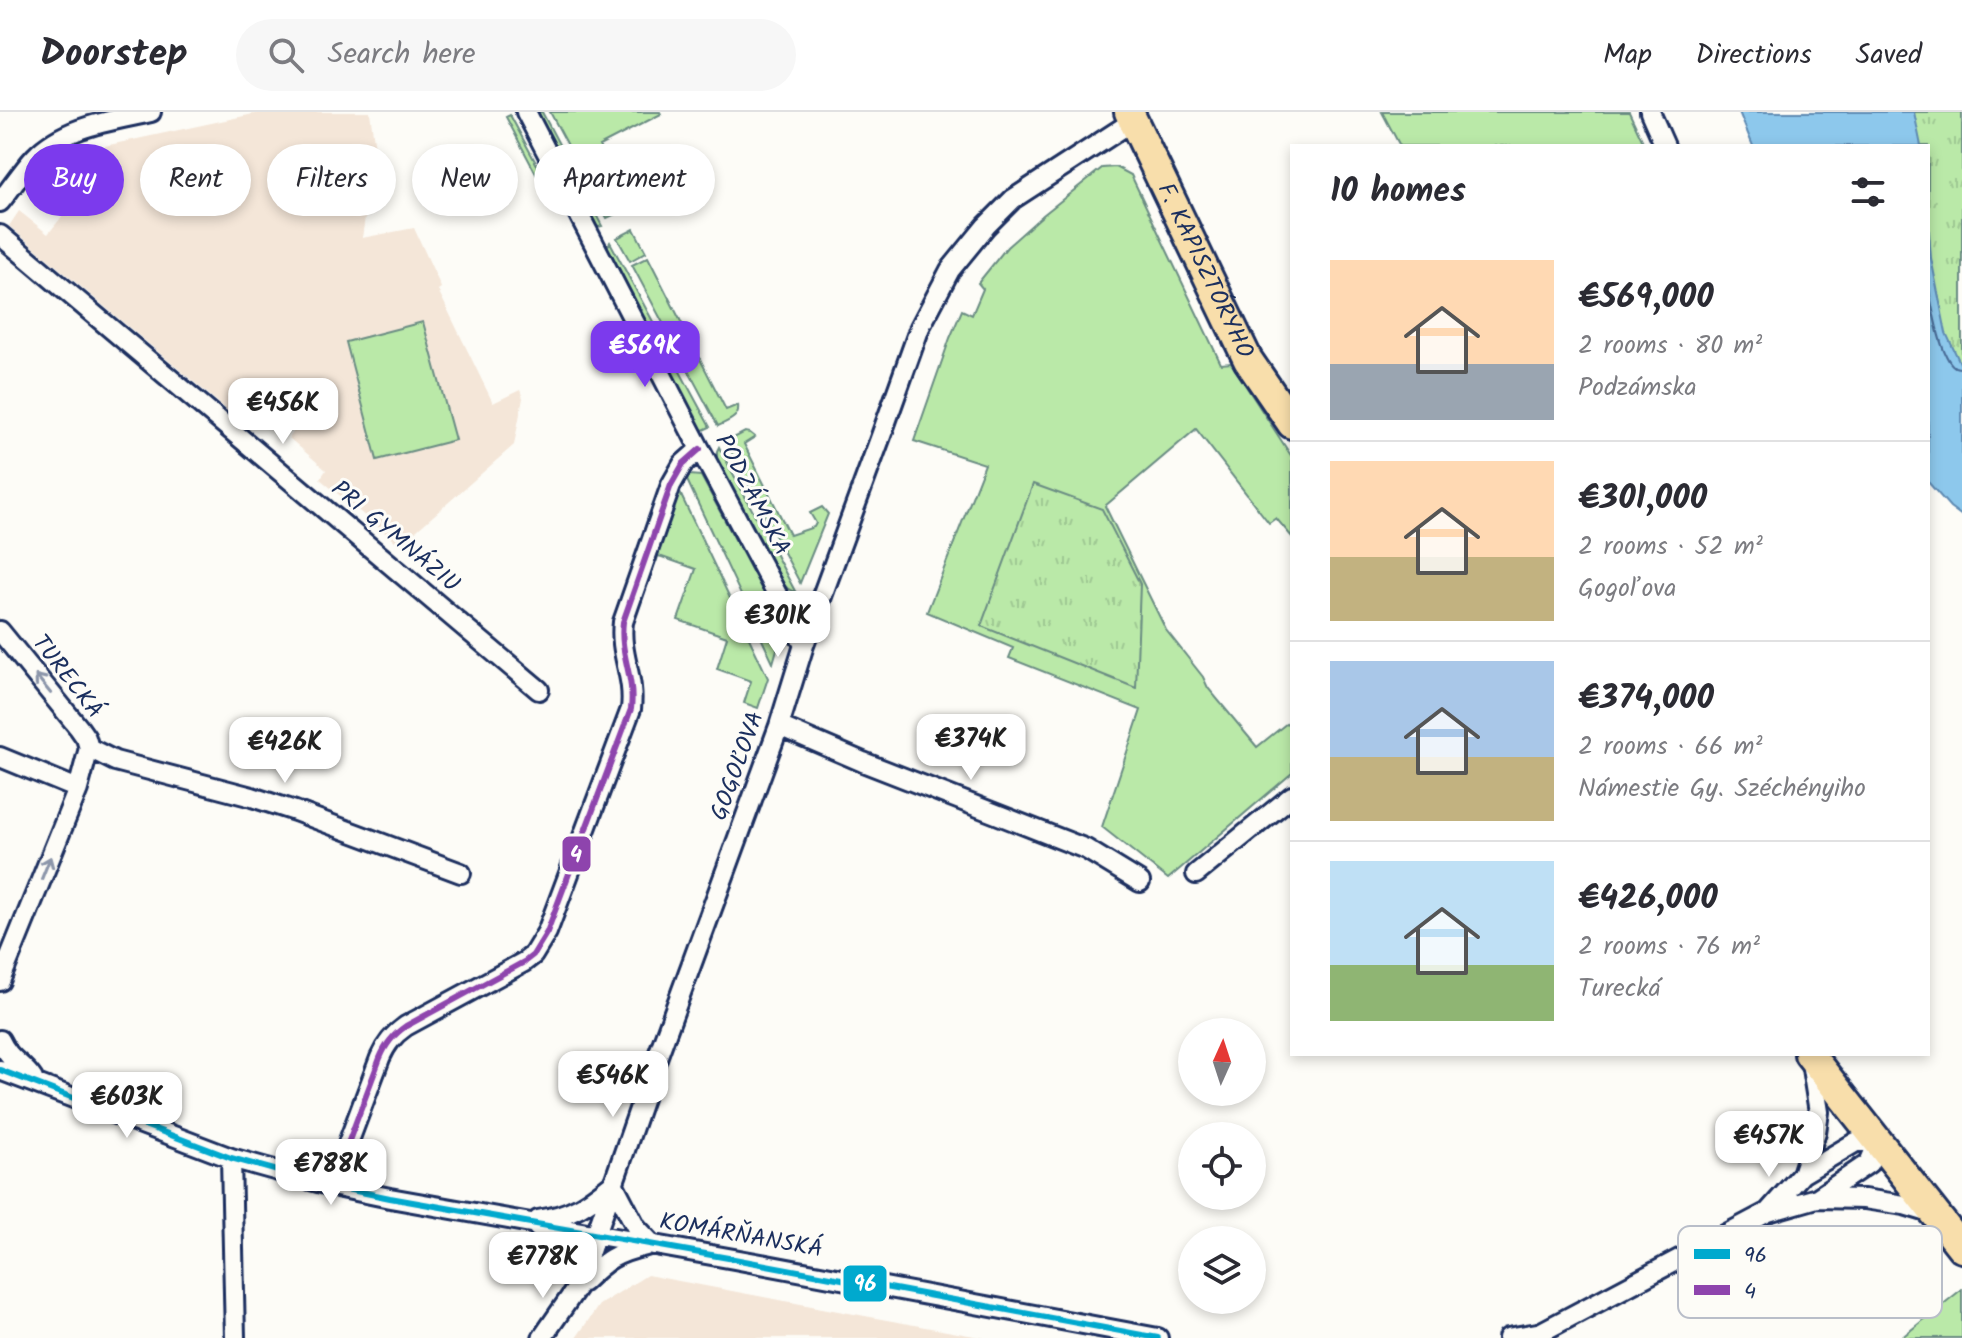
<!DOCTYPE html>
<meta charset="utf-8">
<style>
body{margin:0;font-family:Kalam,sans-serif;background:#f7f7f7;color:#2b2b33;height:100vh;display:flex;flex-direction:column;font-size:30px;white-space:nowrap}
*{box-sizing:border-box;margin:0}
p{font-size:26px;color:#7c7c81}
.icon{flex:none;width:44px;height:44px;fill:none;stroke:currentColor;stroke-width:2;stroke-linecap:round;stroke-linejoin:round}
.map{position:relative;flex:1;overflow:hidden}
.details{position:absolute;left:1290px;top:32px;width:640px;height:912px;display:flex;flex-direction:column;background:#fff;border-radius:0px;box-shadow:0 4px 12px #0003}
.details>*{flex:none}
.top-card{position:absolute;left:24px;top:32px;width:760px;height:72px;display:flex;gap:16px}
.needle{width:52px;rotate:3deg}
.tools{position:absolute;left:1178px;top:906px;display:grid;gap:16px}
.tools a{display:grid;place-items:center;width:88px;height:88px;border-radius:50%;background:#fff;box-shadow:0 4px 12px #0003;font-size:40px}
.price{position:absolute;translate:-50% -68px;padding:0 18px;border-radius:16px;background:#fff;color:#222;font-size:26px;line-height:52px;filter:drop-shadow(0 2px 4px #0008)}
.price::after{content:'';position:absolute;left:50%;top:48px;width:24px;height:18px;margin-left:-12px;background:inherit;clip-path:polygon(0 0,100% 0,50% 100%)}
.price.on{background:#7c3aed;color:#fff}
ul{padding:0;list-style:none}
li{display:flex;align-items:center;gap:24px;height:200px;padding:0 40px}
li+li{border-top:2px solid #e1e1e2}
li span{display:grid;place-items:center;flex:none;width:224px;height:160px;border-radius:0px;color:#555}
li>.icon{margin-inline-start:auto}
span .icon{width:96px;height:96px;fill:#fffc;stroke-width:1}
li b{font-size:34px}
h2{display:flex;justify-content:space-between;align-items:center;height:96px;padding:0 40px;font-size:34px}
.chip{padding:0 28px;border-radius:36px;background:#fff;box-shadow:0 4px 12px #0003;font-size:28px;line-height:72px}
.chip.on{background:#7c3aed;color:#fff}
header{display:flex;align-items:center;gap:48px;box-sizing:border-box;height:112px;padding:0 40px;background:#fff;border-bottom:2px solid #e1e1e2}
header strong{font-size:38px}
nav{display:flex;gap:44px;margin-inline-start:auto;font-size:28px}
.search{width:560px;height:72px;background:#f7f7f7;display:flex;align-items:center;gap:20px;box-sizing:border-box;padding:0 28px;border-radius:44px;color:#7c7c81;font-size:30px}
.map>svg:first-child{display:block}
.built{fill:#f4e6d8}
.grass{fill:#bae9a8;stroke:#6a8c83;stroke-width:2}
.park{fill:url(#park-tufts);stroke:#6a8c83;stroke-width:2}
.water{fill:#8dc8ec;stroke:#5f8bb3;stroke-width:2}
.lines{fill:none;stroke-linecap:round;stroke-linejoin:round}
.shore{stroke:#496c97;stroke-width:2}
.street-casing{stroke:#1b2f5e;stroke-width:24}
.primary-casing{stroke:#1b2f5e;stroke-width:34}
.street{stroke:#fdfcf7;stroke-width:18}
.primary{stroke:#f8deab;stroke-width:28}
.bus-1-casing{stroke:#fdfcf7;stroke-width:12}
.bus-2-casing{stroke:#fdfcf7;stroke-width:12}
.bus-1{stroke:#00a9ce;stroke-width:6}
.bus-2{stroke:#8e44ad;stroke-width:6}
.oneway{stroke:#8c96aa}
.labels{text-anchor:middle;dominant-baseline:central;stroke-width:6;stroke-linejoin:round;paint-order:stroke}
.street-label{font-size:24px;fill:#1b2f5e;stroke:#fdfcf7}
.key{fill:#fdfcf7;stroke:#b9bec9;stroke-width:2}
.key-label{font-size:22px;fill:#1b2f5e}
.line-badge{stroke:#fdfcf7;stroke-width:3}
.badge-label{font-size:22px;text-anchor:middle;font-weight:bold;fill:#fff}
</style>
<header>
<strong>Doorstep</strong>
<div class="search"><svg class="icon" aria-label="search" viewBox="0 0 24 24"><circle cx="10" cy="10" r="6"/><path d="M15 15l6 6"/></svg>Search here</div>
<nav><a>Map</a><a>Directions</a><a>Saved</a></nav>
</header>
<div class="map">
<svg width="1962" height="1226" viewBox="0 0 1962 1226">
<defs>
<pattern id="park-tufts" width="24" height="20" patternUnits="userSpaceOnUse" patternTransform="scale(2)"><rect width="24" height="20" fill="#bae9a8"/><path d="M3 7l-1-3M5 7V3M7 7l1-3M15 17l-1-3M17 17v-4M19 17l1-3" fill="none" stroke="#9fc893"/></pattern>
</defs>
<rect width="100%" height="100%" fill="#fdfcf7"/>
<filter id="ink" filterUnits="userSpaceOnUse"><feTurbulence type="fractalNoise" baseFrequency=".0125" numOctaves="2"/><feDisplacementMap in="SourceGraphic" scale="16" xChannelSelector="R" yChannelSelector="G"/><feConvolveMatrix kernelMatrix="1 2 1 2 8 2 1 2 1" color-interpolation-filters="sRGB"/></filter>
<g filter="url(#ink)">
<path class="built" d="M 273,0 L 370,0 L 375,37 L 362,126 L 414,116 L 440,173 L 441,176 L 438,178 L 493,291 L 520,278 L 523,286 L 514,333 L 400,433 L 320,367 L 326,358 L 289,326 L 294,319 L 263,293 L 245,313 L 9,114 L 19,99 L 48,122 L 64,102 L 69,105 L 86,82 L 51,58 L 55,52 L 72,41 L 258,1 Z
M 647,1163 L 854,1202 L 985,1226 L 576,1226 L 599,1193 Z"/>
<path class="grass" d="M 533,0 L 542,0 L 602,114 L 597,115 L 592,113 Z
M 550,0 L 660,0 L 661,2 L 599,34 L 620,76 L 624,75 L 631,87 L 617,94 L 620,100 L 607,106 Z
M 1382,0 L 1629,0 L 1645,34 L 1400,34 Z
M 510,3 L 549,75 L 544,77 L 506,5 Z
M 1116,55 L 1131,63 L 1221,252 L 1231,251 L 1292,345 L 1292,425 L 1276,406 L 1269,411 L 1196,317 L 1105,394 L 1166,518 L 1203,565 L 1208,576 L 1257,635 L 1292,607 L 1292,661 L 1168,767 L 1102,715 L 1141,598 L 1009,546 L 1013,536 L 927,500 L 985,352 L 914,329 L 950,226 L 962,198 L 972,203 L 983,177 L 978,171 L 1007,135 L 1043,103 L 1102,56 Z
M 634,117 L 646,140 L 630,149 L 617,126 Z
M 610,130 L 710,315 L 701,319 L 606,137 Z
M 648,145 L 726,298 L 738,293 C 740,306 728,309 718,314 L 632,153 Z
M 423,210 L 455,328 L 377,348 L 346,230 Z
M 745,320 L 750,321 L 755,325 L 744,332 L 790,423 L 814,415 L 816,411 L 810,401 L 822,395 L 828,402 L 800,471 L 726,330 Z
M 719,335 L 796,481 L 788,477 L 780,468 L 748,408 L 717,350 L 717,339 Z
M 690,363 L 701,364 L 783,517 L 773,551 L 686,366 Z
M 672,378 L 679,379 L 768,566 L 758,596 L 744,591 L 751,569 L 717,557 L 727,525 L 678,508 L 696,457 L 662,445 L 658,444 L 657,448 L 653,444 Z
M 1962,1177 L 1962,1226 L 1901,1226 Z"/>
<path class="park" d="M 1799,0 L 1962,0 L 1962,286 L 1928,216 L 1928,34 L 1820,34 Z
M 1033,372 L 1102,397 L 1140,472 L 1136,576 L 981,514 Z"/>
<path class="water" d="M 1739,0 L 1914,0 L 1921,34 L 1753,34 Z
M 1928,107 L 1931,146 L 1946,221 L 1962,255 L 1962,404 L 1950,395 L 1928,370 Z"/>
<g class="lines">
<path class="shore" d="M 1928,172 C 1931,189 1940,247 1955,255 C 1957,256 1960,256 1962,256"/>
<g class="street-casing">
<path id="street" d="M 526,0 L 700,337 L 804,533
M 1650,0 L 1665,34
M 0,90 C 12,75 22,59 35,45 C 65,14 111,9 151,0
M 0,123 L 539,578
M 0,519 L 79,616 L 86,626 L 89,636 L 115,649 L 252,685 L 295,699 L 461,761
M 779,614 L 863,650 L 1086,737 L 1140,770
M 0,645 L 78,677
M 1196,762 L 1292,684
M 0,869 L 78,677 L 89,636
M 0,928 C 9,948 22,951 33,967
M 0,958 L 231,1046 L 332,1074 L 390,1086 L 734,1147 L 1158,1226
M 231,1046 L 235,1226
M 1802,1062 L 1816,1020 L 1819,1000 L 1811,950
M 613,1071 L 636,1115 L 653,1133
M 332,1074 L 380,946 C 386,932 393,923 406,914 L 524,850 L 533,843 L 547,820 L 631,597 C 635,564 619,543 623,510 L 671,373 L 683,352 L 700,337
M 1817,1086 L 1864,1087 L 1904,1093 L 1934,1102
M 538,1108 C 572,1103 587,1092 613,1071
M 538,1116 L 557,1128 L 578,1174
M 583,1170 C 606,1148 615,1141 646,1134
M 542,1226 L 578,1174 L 653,957 L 779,614 L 804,533 L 881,324 L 920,215 L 950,158 L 986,114 L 1013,87 L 1133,9
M 1508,1226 L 1538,1221
M 1530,1226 L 1768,1100 L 1817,1086 L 1869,1051 L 1878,1030 L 1856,1030 L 1802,1062 L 1768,1100"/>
</g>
<g class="primary-casing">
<g id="primary">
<path id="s1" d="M 1129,0 L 1248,248 L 1292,312"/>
<path d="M 1809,942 L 1962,1136"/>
</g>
</g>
<use href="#street" class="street"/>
<use href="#primary" class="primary"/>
<g class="bus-1-casing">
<path id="bus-1" d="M 0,958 L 231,1046 L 332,1074 L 390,1086 L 734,1147 L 1158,1226"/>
</g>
<g class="bus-2-casing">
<path id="bus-2" d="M 332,1074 L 380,946 C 386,932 393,923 406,914 L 524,850 L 533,843 L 547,820 L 631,597 C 635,564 619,543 623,510 L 671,373 L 683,352 L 700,337"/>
</g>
<use href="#bus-1" class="bus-1"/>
<use href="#bus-2" class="bus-2"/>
</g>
<defs><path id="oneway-shaft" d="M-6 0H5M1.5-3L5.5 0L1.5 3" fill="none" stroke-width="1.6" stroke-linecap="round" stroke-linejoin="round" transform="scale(2)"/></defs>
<g class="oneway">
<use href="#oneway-shaft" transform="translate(43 572) rotate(-129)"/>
<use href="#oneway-shaft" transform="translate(46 756) rotate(-68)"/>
</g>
</g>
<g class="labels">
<g class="street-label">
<text stroke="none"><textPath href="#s1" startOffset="176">F. KAPISZTÓRYHO</textPath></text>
<text transform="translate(752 383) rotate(62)">PODZÁMSKA</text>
<text transform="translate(395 425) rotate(40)">PRI GYMNÁZIU</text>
<text transform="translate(67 565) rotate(52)">TURECKÁ</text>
<text transform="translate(738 654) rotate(-70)">GOGOĽOVA</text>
<text transform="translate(741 1124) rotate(10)">KOMÁRŇANSKÁ</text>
</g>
</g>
<rect x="1678" y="1114" width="264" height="92" rx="12" class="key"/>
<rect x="1694" y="1137" width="36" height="10" fill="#00a9ce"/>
<rect x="1694" y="1173" width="36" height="10" fill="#8e44ad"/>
<g class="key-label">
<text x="1744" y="1150">96</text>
<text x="1744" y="1186">4</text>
</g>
<g class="line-badge">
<rect x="561" y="723" width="31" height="38" rx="8" fill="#8e44ad"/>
<rect x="842" y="1152" width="46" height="39" rx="8" fill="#00a9ce"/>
</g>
<g class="badge-label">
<text x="576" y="750">4</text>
<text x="865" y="1179">96</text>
</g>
</svg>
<div class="tools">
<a><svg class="needle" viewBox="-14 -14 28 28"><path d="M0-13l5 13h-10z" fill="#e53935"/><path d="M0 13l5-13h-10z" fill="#7c7c81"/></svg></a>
<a><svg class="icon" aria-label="locate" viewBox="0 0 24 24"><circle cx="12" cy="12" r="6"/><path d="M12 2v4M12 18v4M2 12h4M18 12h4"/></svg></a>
<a><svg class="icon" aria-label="layers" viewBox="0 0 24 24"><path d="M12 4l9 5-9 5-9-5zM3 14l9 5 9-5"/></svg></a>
</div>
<b class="price on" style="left:645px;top:277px">€569K</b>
<b class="price" style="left:283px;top:334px">€456K</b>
<b class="price" style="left:778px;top:547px">€301K</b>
<b class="price" style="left:971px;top:670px">€374K</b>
<b class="price" style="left:285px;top:673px">€426K</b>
<b class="price" style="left:613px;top:1007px">€546K</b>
<b class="price" style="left:127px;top:1028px">€603K</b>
<b class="price" style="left:1769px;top:1067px">€457K</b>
<b class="price" style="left:331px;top:1095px">€788K</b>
<b class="price" style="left:543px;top:1188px">€778K</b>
<div class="top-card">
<a class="chip on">Buy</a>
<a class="chip">Rent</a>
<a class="chip">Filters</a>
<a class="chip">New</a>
<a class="chip">Apartment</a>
</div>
<section class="details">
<h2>10 homes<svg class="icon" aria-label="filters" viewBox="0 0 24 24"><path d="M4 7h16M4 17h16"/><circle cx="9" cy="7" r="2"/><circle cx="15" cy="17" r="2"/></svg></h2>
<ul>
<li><span style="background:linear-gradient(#ffd9b3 65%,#9aa5b1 0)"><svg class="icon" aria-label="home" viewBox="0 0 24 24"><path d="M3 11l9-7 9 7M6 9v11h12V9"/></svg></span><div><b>€569,000</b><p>2 rooms · 80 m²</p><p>Podzámska</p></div></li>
<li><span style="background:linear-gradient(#ffd9b3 60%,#c2b280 0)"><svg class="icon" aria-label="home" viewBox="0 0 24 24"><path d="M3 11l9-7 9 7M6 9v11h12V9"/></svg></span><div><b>€301,000</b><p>2 rooms · 52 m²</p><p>Gogoľova</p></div></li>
<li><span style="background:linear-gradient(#a9c7e8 60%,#c2b280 0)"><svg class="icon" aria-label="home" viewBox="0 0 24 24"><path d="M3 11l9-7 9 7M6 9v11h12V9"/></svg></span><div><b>€374,000</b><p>2 rooms · 66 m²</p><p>Námestie Gy. Széchényiho</p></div></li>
<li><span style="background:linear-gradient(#bfe0f5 65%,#8fb573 0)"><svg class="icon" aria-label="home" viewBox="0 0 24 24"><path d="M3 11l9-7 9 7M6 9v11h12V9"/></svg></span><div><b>€426,000</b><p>2 rooms · 76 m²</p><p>Turecká</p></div></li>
</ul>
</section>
</div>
